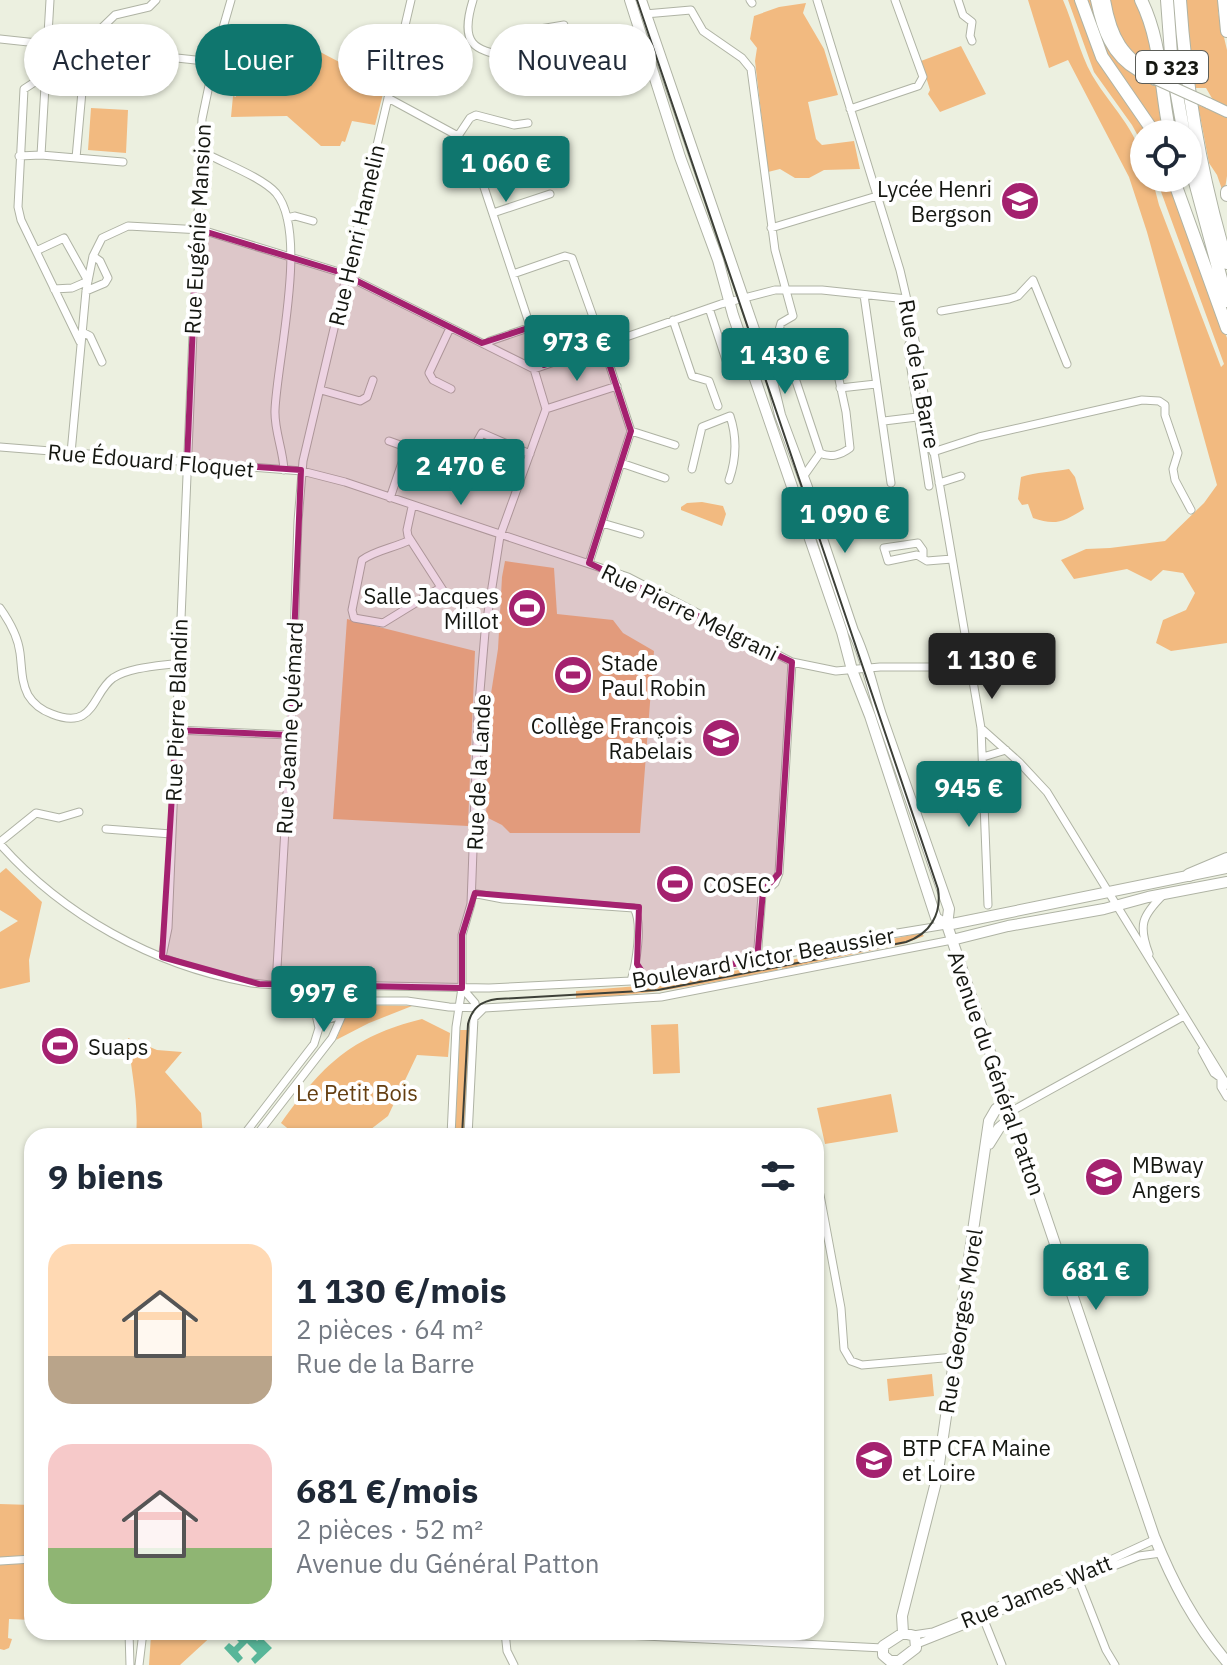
<!DOCTYPE html>
<html lang="fr">
<meta charset="utf-8">
<style>
body{margin:0;font-family:"IBM Plex Sans",sans-serif;background:#f6f6f7;color:#1f2937;height:100vh;display:flex;flex-direction:column;font-size:30px;white-space:nowrap}
*{box-sizing:border-box;margin:0}
p{font-size:26px;color:#747a83}
.icon{flex:none;width:44px;height:44px;fill:none;stroke:currentColor;stroke-width:2;stroke-linecap:round;stroke-linejoin:round}
.map{position:relative;flex:1;overflow:hidden}
.sheet{position:absolute;left:24px;top:1128px;width:800px;height:512px;display:flex;flex-direction:column;background:#fff;border-radius:24px;box-shadow:0 2px 6px #0004}
.sheet>*{flex:none}
.guide{position:absolute;left:24px;top:24px;width:800px;height:72px;display:flex;gap:16px}
.buttons{position:absolute;left:1130px;top:120px;display:grid;gap:16px}
.buttons a{display:grid;place-items:center;width:72px;height:72px;border-radius:50%;background:#fff;box-shadow:0 2px 6px #0004;font-size:40px}
.price{position:absolute;translate:-50% -68px;padding:0 18px;border-radius:8px;background:#0f766e;color:#fff;font-size:26px;line-height:52px;filter:drop-shadow(0 2px 4px #0008)}
.price::after{content:'';position:absolute;left:50%;top:48px;width:24px;height:18px;margin-left:-12px;background:inherit;clip-path:polygon(0 0,100% 0,50% 100%)}
.price.active{background:#222;color:#fff}
ul{padding:0;list-style:none}
li{display:flex;align-items:center;gap:24px;height:200px;padding:0 24px}
li span{display:grid;place-items:center;flex:none;width:224px;height:160px;border-radius:24px;color:#555}
li>.icon{margin-inline-start:auto}
span .icon{width:96px;height:96px;fill:#fffc;stroke-width:1}
li b{font-size:34px}
h2{display:flex;justify-content:space-between;align-items:center;height:96px;padding:0 24px;font-size:34px}
.chip{padding:0 28px;border-radius:36px;background:#fff;box-shadow:0 2px 6px #0004;font-size:28px;line-height:72px}
.chip.active{background:#0f766e;color:#fff}
.map>svg:first-child{display:block}
.green{fill:#f2ba80}
.water{fill:#58b699}
.lines{fill:none;stroke-linecap:round;stroke-linejoin:round}
.street-casing{stroke:#afb3a4;stroke-width:9}
.secondary-casing{stroke:#afb3a4;stroke-width:12}
.highway-casing{stroke:#afb3a4;stroke-width:14}
.street{stroke:#fff;stroke-width:7}
.secondary{stroke:#fff;stroke-width:10}
.highway{stroke:#fff;stroke-width:12}
.tram{stroke:#3d4038;stroke-width:2}
.secondary-bridge-casing{stroke:#afb3a4;stroke-width:12;stroke-linecap:butt}
.secondary-bridge{stroke:#fff;stroke-width:10}
.marked{fill:#a4216f;fill-opacity:0.2;stroke:#a4216f;stroke-width:6;stroke-linejoin:round}
.labels{text-anchor:middle;dominant-baseline:central;stroke-width:8;stroke-linejoin:round;paint-order:stroke}
.shield{fill:#fff;stroke:#5b5d58;stroke-width:2}
.shield-label{font-size:20px;font-weight:bold;fill:#151711}
.poi-label{font-size:22px;fill:#151711;stroke:#fff;text-anchor:start}
.street-label{font-size:22px;fill:#151711;stroke:#fff}
.park-label{font-size:22px;fill:#643e11;stroke:#fff}
</style>
<div class="map">
<svg width="1227" height="1665" viewBox="0 0 1227 1665">
<rect width="100%" height="100%" fill="#ecf0e0"/>
<path class="green" d="M 1028,0 L 1063,0 C 1074,25 1079,52 1092,75 C 1113,111 1144,134 1144,178 L 1152,178 L 1159,205 L 1221,367 L 1224,364 L 1156,178 L 1169,178 L 1195,258 L 1227,338 L 1227,643 L 1171,651 L 1156,643 L 1163,620 L 1186,610 L 1195,593 L 1183,573 L 1163,570 L 1151,581 L 1127,569 L 1074,579 L 1061,560 L 1086,549 L 1110,548 L 1165,541 L 1204,503 L 1217,485 L 1147,232 L 1129,177 L 1068,60 L 1049,68 Z
M 1068,0 L 1077,0 L 1150,134 L 1144,134 L 1144,147 L 1132,125 L 1094,72 Z
M 1084,0 L 1091,0 C 1098,25 1104,51 1126,68 C 1136,76 1149,81 1159,87 L 1167,134 L 1157,134 L 1108,63 Z
M 1107,0 L 1138,0 L 1158,74 L 1125,51 Z
M 1185,0 L 1219,0 L 1218,12 L 1227,50 L 1227,107 L 1213,100 L 1206,88 L 1195,88 Z
M 806,3 L 803,13 L 824,49 L 838,95 L 808,102 L 816,139 L 822,145 L 854,141 L 860,169 L 824,170 L 809,178 L 795,178 L 780,169 L 768,172 L 755,61 L 757,48 L 750,39 L 754,16 L 779,7 Z
M 303,43 L 385,86 L 375,125 L 352,121 L 345,142 L 342,141 L 340,146 L 321,146 L 287,116 L 231,117 L 233,96 L 236,97 L 236,74 L 266,84 L 283,83 Z
M 961,46 L 986,94 L 940,112 L 928,94 L 930,90 L 921,61 Z
M 1198,105 L 1227,116 L 1227,176 L 1224,195 L 1217,175 L 1209,163 Z
M 91,108 L 128,110 L 126,153 L 88,150 Z
M 1069,469 L 1075,477 L 1084,509 C 1064,522 1055,526 1033,518 L 1028,504 L 1022,505 L 1018,499 L 1021,477 C 1037,472 1052,472 1069,469 Z
M 702,502 L 723,506 L 726,514 L 722,526 L 681,510 L 681,507 L 687,503 Z
M 505,561 L 554,568 L 557,614 L 613,620 L 623,633 L 654,651 L 640,833 L 510,833 L 502,825 L 486,817 L 490,700 L 498,649 L 502,577 Z
M 347,619 L 475,651 L 468,826 L 333,819 Z
M 6,868 L 42,902 L 29,960 L 30,982 L 0,989 L 0,932 L 18,921 L 0,910 L 0,873 Z
M 921,933 L 924,936 L 903,944 L 782,969 L 781,962 Z
M 776,963 L 778,970 C 711,983 645,996 576,998 L 576,991 L 663,984 Z
M 361,1005 L 412,1006 L 369,1023 L 336,1040 L 345,1017 Z
M 422,1019 L 450,1033 L 448,1057 L 417,1055 L 388,1116 L 362,1136 L 297,1136 L 281,1123 C 323,1065 350,1037 422,1019 Z
M 678,1024 L 680,1073 L 653,1074 L 651,1025 Z
M 460,1030 L 471,1030 L 466,1136 L 455,1136 Z
M 128,1038 L 157,1050 L 182,1052 L 165,1072 L 201,1113 L 203,1136 L 136,1136 C 139,1103 131,1071 128,1038 Z
M 891,1094 L 898,1132 L 825,1144 L 817,1108 Z
M 932,1374 L 934,1396 L 889,1401 L 887,1379 Z
M 0,1504 L 32,1505 L 32,1620 L 9,1619 L 8,1638 L 12,1639 L 9,1648 L 4,1650 L 0,1649 Z
M 154,1632 L 216,1632 L 180,1665 L 149,1665 L 151,1635 Z"/>
<path class="water" d="M 241,1632 L 250,1632 L 257,1641 L 261,1637 L 272,1648 L 255,1664 L 251,1659 L 257,1653 L 247,1643 L 238,1652 L 243,1658 L 238,1663 L 224,1648 L 229,1643 L 234,1647 L 239,1642 L 235,1638 Z"/>
<g class="lines">
<g class="street-casing">
<path id="street" d="M 50,0 L 41,155 L 123,162
M 473,0 C 456,55 483,49 527,62 L 532,43 L 540,29 L 564,25
M 750,0 L 752,3
M 817,0 L 900,270 L 911,317 L 981,728 L 988,905
M 958,0 L 963,15 L 972,22 L 970,36 L 972,41
M 645,14 L 691,10 L 703,31 L 742,58 L 751,69 L 775,250 L 793,316 L 781,323 L 779,330 L 820,453
M 0,39 L 214,62
M 82,47 L 115,15 L 149,7 L 156,0
M 44,76 L 24,89 L 18,207 L 21,220 L 80,342
M 388,98 L 458,136 L 471,148 L 543,365
M 850,109 L 918,86 L 923,77 L 895,0
M 458,136 L 470,118 L 476,115 L 514,125 L 528,123
M 202,147 L 207,154 C 226,164 263,178 276,193 C 309,233 277,359 275,410 C 274,430 283,449 284,470
M 19,156 L 41,155
M 76,158 L 86,47
M 482,179 L 519,167
M 493,213 L 550,194
M 287,218 L 295,216 L 313,221
M 771,228 L 877,196
M 36,251 L 64,238 L 88,281 L 72,288 L 54,289
M 513,274 L 565,256 L 572,258 L 597,328
M 86,291 L 105,283 L 108,278 L 100,261 L 93,256
M 864,295 L 891,483
M 709,308 L 726,360 L 730,362 L 747,356
M 941,311 L 1009,299 L 1018,296 L 1033,280 L 1067,364
M 673,320 L 692,376 L 709,381 L 718,406
M 450,328 L 429,373 L 433,380 L 451,389
M 82,332 L 90,336 L 102,362
M 914,341 L 909,344 L 908,349 L 929,486
M 486,345 L 490,341 L 531,327
M 534,369 L 721,304 L 775,290 L 822,290 L 907,299
M 534,369 L 546,409
M 840,388 L 876,384
M 321,390 L 360,401 L 367,397 L 373,380
M 546,409 L 617,386
M 884,421 L 917,417
M 631,431 L 675,445
M 389,441 L 403,446 L 406,451 L 390,498
M 0,447 L 302,471 L 345,482 L 628,577 L 792,662 L 836,671 L 880,667 L 970,667
M 933,452 L 979,437 L 1142,400 L 1159,401 L 1165,405 L 1165,415 L 1178,453 L 1173,469 L 1175,480 L 1191,510
M 71,453 L 86,291 L 93,256 L 102,238 L 128,226 L 202,230 L 339,272 L 534,369
M 820,453 C 830,458 841,455 850,448 L 846,412 L 832,347
M 446,456 L 465,463 L 482,433 L 530,454
M 621,463 L 665,478
M 692,469 L 702,427 L 730,416 C 737,437 736,460 729,480
M 803,477 L 820,453
M 939,483 L 961,476
M 412,507 L 407,530 L 408,536 L 446,595 L 490,602
M 602,523 L 640,534
M 410,540 C 394,548 376,550 362,560 L 352,610 L 354,618 L 383,623 L 440,588
M 923,558 L 923,550 L 918,543 L 884,548 L 888,561 L 917,555 L 927,561 L 952,559
M 589,563 L 631,431 L 603,345
M 0,608 C 10,622 18,636 20,653 C 22,668 21,681 28,695 C 34,705 41,710 52,714 C 95,731 92,693 113,678 C 130,667 160,666 180,663
M 981,728 L 1019,762 L 1047,792 L 1227,1085
M 176,730 L 289,735
M 983,757 L 1006,750
M 106,829 L 171,834
M 0,842 L 36,813 L 59,818 L 79,812
M 0,844 C 63,915 153,965 247,982 C 265,986 283,985 301,985 C 313,985 320,987 331,985 L 489,988 L 631,981 L 697,972 L 849,941 L 946,925
M 472,893 L 503,899 L 634,908 C 643,924 636,964 631,981
M 1149,954 C 1138,925 1142,916 1163,895
M 162,957 L 168,928 L 202,119 L 216,52 L 231,0
M 757,960 L 762,895 L 775,883 L 779,873 L 792,662
M 276,985 L 291,724 L 298,521 L 303,461 L 411,0
M 294,986 L 313,1001
M 462,988 L 475,1003 L 476,1009
M 347,1004 L 366,1001 L 407,1001 L 449,1007 L 484,1008 L 661,997 L 952,940
M 317,1012 L 329,1019 L 341,1015
M 1202,1051 L 1214,1073 L 1221,1078 L 1221,1087 L 1227,1097
M 1010,1112 L 1184,1016
M 243,1136 L 314,1044 L 319,1028 L 313,1001 L 321,988
M 256,1136 L 332,1038 L 347,1004 L 345,994 L 338,987
M 451,1136 L 456,1027 L 462,988 L 462,935 L 471,904 L 478,715 L 485,632 L 500,536 L 546,409
M 468,1136 L 474,1018 L 484,1008
M 816,1187 L 820,1195 L 841,1308 L 844,1349 L 851,1361 L 862,1365 L 955,1357
M 0,1561 L 32,1559
M 1077,1576 L 1106,1650 L 1115,1665
M 982,1615 L 1002,1665
M 129,1632 L 130,1665
M 505,1632 L 507,1651 L 514,1665
M 565,1632 L 883,1648
M 913,1635 L 933,1632 L 1093,1568 L 1156,1539
M 917,1644 L 1139,1556 L 1161,1553
M 139,1665 L 143,1632"/>
</g>
<g class="secondary-casing">
<path id="secondary" d="M 630,0 L 680,157 L 718,260 L 733,315 L 842,632 L 852,670 L 870,716 L 936,918 L 947,925
M 641,0 L 772,382 L 780,415 L 808,490 L 813,512 L 853,631 C 867,659 872,689 882,718 C 904,782 927,845 949,909 L 947,925 L 1154,1536 C 1173,1583 1194,1623 1227,1662
M 1096,0 C 1102,29 1111,56 1138,71
M 1208,103 L 1227,112
M 947,925 L 1227,868
M 952,940 L 1008,926 L 1104,909 L 1148,897 L 1227,882
M 989,1144 L 999,1128 L 1012,1117
M 903,1633 L 902,1616 L 937,1478 L 989,1121 L 996,1109 L 1006,1103
M 903,1633 L 915,1636 L 916,1648 L 899,1661 L 890,1661 L 883,1655 L 883,1646 Z"/>
</g>
<g class="highway-casing">
<path id="highway" d="M 1081,0 L 1102,57 L 1155,134
M 1104,0 C 1111,41 1122,55 1155,79
M 1141,0 C 1162,42 1160,89 1170,134
M 1167,0 L 1172,67 L 1184,134
M 1180,0 C 1186,90 1201,177 1227,263
M 1224,0 L 1227,31
M 1188,156 L 1227,301
M 1173,178 L 1227,328
M 1227,192 L 1227,195
M 1189,875 L 1227,859"/>
</g>
<use href="#street" class="street"/>
<use href="#secondary" class="secondary"/>
<use href="#highway" class="highway"/>
<path class="tram" d="M 462,1136 L 468,1024 C 472,1008 481,1001 497,999 L 658,990 L 906,942 C 930,934 942,914 938,889 L 637,0"/>
<g class="secondary-bridge-casing">
<path id="secondary-bridge" d="M 1155,79 L 1208,103"/>
</g>
<use href="#secondary-bridge" class="secondary-bridge"/>
</g>
<path class="marked" d="M 197,229 L 339,272 L 482,343 L 531,327 L 544,365 L 603,345 L 631,431 L 589,563 L 792,662 L 779,873 L 763,891 L 757,960 L 647,979 L 637,964 L 639,907 L 475,893 L 462,935 L 462,988 L 259,984 L 162,957 L 176,730 L 290,735 L 301,470 L 187,462 Z"/>
<defs>
<g id="school-disc" transform="scale(2)"><circle r="9.5" fill="#a4216f" stroke="#fff"/><path d="M0-5L7-2L0 1L-7-2ZM-4 1L0 2.5L4 1V4Q0 6-4 4Z" fill="#fff"/></g>
<g id="stadium-disc" transform="scale(2)"><circle r="9.5" fill="#a4216f" stroke="#fff"/><path d="M0-5a6.5 5 0 1 0 0 10a6.5 5 0 1 0 0-10ZM-3.5-1.8h7v3.6h-7Z" fill="#fff"/></g>
<g id="university-disc" transform="scale(2)"><circle r="9.5" fill="#a4216f" stroke="#fff"/><path d="M0-5L7-2L0 1L-7-2ZM-4 1L0 2.5L4 1V4Q0 6-4 4Z" fill="#fff"/></g>
</defs>
<g fill-rule="evenodd">
<use href="#school-disc" x="1020" y="201"/>
<use href="#stadium-disc" x="527" y="608"/>
<use href="#stadium-disc" x="573" y="675"/>
<use href="#school-disc" x="721" y="738"/>
<use href="#stadium-disc" x="675" y="884"/>
<use href="#stadium-disc" x="60" y="1046"/>
<use href="#university-disc" x="1104" y="1177"/>
<use href="#university-disc" x="874" y="1460"/>
</g>
<g class="labels">
<rect class="shield" x="1136" y="51" width="72" height="32" rx="6"/>
<g class="shield-label">
<text x="1172" y="67">D 323</text>
</g>
<g class="poi-label">
<text x="992" y="188" text-anchor="end">Lycée Henri<tspan x="992" dy="25">Bergson</tspan></text>
<text x="499" y="595" text-anchor="end">Salle Jacques<tspan x="499" dy="25">Millot</tspan></text>
<text x="601" y="662">Stade<tspan x="601" dy="25">Paul Robin</tspan></text>
<text x="693" y="725" text-anchor="end">Collège François<tspan x="693" dy="25">Rabelais</tspan></text>
<text x="703" y="884">COSEC</text>
<text x="88" y="1046">Suaps</text>
<text x="1132" y="1164">MBway<tspan x="1132" dy="25">Angers</tspan></text>
<text x="902" y="1447">BTP CFA Maine<tspan x="902" dy="25">et Loire</tspan></text>
</g>
<g class="street-label">
<text transform="translate(197 229) rotate(-87)">Rue Eugénie Mansion</text>
<text transform="translate(356 235) rotate(-77)">Rue Henri Hamelin</text>
<text transform="translate(920 374) rotate(80)">Rue de la Barre</text>
<text transform="translate(151 460) rotate(5)">Rue Édouard Floquet</text>
<text transform="translate(690 612) rotate(26)">Rue Pierre Melgrani</text>
<text transform="translate(176 710) rotate(-88)">Rue Pierre Blandin</text>
<text transform="translate(289 728) rotate(-87)">Rue Jeanne Quémard</text>
<text transform="translate(478 772) rotate(-87)">Rue de la Lande</text>
<text transform="translate(763 957) rotate(-10)">Boulevard Victor Beaussier</text>
<text transform="translate(997 1073) rotate(71)">Avenue du Général Patton</text>
<text transform="translate(960 1321) rotate(-81)">Rue Georges Morel</text>
<text transform="translate(1036 1591) rotate(-22)">Rue James Watt</text>
</g>
<g class="park-label">
<text x="357" y="1092">Le Petit Bois</text>
</g>
</g>
</svg>
<div class="buttons">
<a><svg class="icon" aria-label="locate" viewBox="0 0 24 24"><circle cx="12" cy="12" r="6"/><path d="M12 2v4M12 18v4M2 12h4M18 12h4"/></svg></a>
</div>
<b class="price" style="left:506px;top:204px">1 060 €</b>
<b class="price" style="left:577px;top:383px">973 €</b>
<b class="price" style="left:785px;top:396px">1 430 €</b>
<b class="price" style="left:461px;top:507px">2 470 €</b>
<b class="price" style="left:845px;top:555px">1 090 €</b>
<b class="price active" style="left:992px;top:701px">1 130 €</b>
<b class="price" style="left:969px;top:829px">945 €</b>
<b class="price" style="left:324px;top:1034px">997 €</b>
<b class="price" style="left:1096px;top:1312px">681 €</b>
<div class="guide">
<a class="chip">Acheter</a>
<a class="chip active">Louer</a>
<a class="chip">Filtres</a>
<a class="chip">Nouveau</a>
</div>
<section class="sheet">
<h2>9 biens<svg class="icon" aria-label="filters" viewBox="0 0 24 24"><path d="M4 7h16M4 17h16"/><circle cx="9" cy="7" r="2"/><circle cx="15" cy="17" r="2"/></svg></h2>
<ul>
<li><span style="background:linear-gradient(#ffd9b3 70%,#b9a48a 0)"><svg class="icon" aria-label="home" viewBox="0 0 24 24"><path d="M3 11l9-7 9 7M6 9v11h12V9"/></svg></span><div><b>1 130 €/mois</b><p>2 pièces · 64 m²</p><p>Rue de la Barre</p></div></li>
<li><span style="background:linear-gradient(#f6c9c9 65%,#8fb573 0)"><svg class="icon" aria-label="home" viewBox="0 0 24 24"><path d="M3 11l9-7 9 7M6 9v11h12V9"/></svg></span><div><b>681 €/mois</b><p>2 pièces · 52 m²</p><p>Avenue du Général Patton</p></div></li>
</ul>
</section>
</div>
